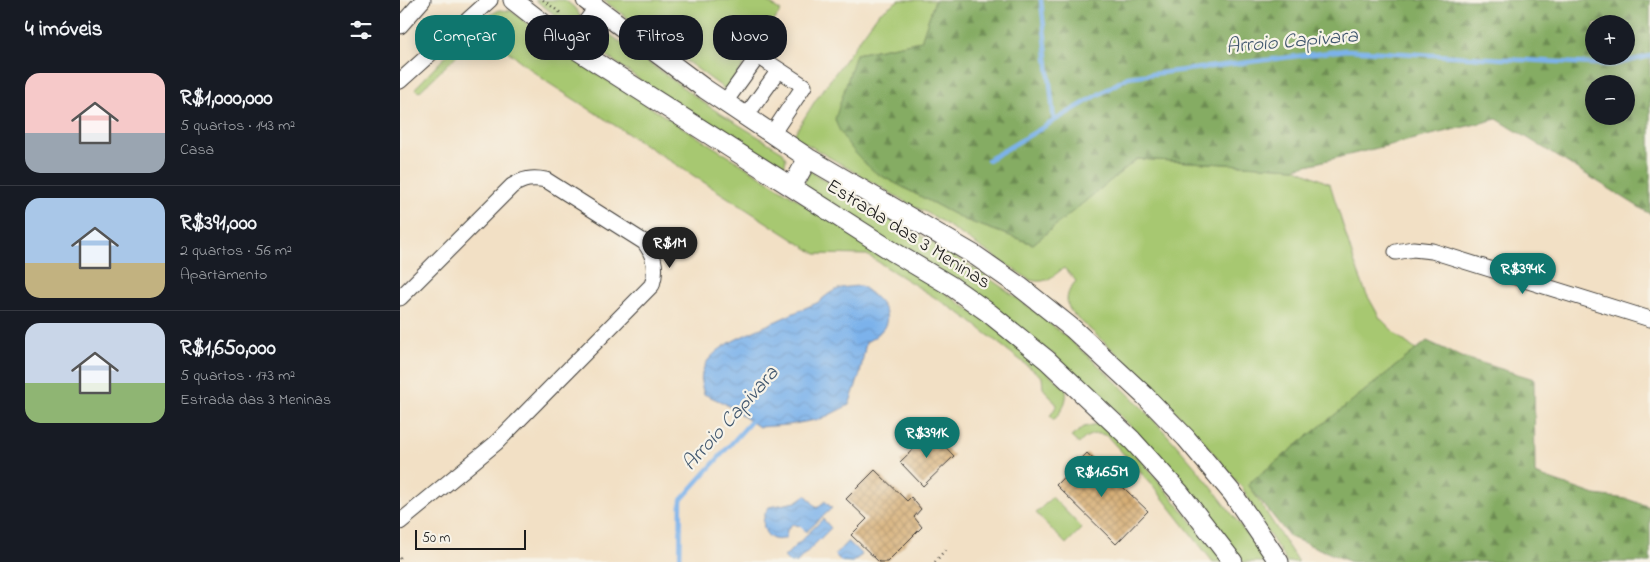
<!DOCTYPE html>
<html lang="pt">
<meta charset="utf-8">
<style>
body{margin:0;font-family:"Indie Flower",sans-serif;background:#242831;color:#f1f3f6;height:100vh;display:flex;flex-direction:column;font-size:19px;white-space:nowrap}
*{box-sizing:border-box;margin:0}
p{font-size:16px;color:#9ea1a6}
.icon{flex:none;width:28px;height:28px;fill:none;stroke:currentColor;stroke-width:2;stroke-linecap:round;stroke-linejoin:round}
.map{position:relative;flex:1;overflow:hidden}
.details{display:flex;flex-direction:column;background:#171b24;width:400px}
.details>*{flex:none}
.hud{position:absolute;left:15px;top:15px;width:475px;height:45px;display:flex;gap:10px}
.buttons{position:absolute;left:1185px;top:15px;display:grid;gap:10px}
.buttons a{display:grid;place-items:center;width:50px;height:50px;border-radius:50%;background:#171b24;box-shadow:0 2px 12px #0003;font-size:25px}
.scale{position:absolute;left:15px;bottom:12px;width:111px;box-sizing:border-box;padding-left:5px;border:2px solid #1c1c1c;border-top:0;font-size:14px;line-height:18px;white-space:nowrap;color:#1c1c1c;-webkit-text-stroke:4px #f7f3e8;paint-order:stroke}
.price{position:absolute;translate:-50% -42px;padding:0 11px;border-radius:18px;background:#0f766e;color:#fff;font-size:16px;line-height:32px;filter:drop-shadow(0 1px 2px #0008)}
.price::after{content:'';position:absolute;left:50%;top:30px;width:15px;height:11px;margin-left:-8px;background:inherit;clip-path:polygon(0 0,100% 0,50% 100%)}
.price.active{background:#222;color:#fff}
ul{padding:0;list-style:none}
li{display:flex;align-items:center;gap:15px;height:125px;padding:0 25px}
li+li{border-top:1px solid #363941}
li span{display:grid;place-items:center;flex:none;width:140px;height:100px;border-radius:15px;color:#555}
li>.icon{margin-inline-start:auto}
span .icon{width:60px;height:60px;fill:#fffc;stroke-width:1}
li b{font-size:21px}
h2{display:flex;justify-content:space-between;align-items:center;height:60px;padding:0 25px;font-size:21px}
.tag{padding:0 18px;border-radius:20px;background:#171b24;box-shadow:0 2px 12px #0003;font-size:18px;line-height:45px}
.tag.active{background:#0f766e;color:#fff}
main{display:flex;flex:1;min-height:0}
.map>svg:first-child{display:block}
.green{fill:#a7c871;stroke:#627246}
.forest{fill:url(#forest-firs);stroke:#506440;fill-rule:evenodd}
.water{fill:url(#water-waves);stroke:#4c6784}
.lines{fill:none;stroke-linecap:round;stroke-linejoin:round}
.stream{stroke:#7cb2eb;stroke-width:4.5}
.building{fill:url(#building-cross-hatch)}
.minor-casing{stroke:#3c3935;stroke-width:17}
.major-casing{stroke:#3c3935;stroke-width:21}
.path{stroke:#3c3935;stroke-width:2.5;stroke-dasharray:1 4;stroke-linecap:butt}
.minor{stroke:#fff;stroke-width:15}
.major{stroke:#fff;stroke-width:19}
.labels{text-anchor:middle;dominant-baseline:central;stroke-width:4.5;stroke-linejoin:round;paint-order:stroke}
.street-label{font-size:20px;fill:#1c1c1c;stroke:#f7f3e8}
.water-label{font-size:21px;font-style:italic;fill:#42586f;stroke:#f7f3e8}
</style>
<main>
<section class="details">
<h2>4 imóveis<svg class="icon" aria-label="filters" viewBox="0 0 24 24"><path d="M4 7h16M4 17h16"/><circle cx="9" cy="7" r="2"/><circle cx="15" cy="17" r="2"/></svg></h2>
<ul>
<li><span style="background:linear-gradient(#f6c9c9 60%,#9aa5b1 0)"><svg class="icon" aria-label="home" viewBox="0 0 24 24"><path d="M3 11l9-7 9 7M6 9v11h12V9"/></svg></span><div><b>R$1,000,000</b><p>5 quartos · 143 m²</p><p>Casa</p></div></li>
<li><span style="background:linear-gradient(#a9c7e8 65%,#c2b280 0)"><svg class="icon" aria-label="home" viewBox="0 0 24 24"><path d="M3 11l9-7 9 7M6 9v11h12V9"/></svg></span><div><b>R$391,000</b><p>2 quartos · 56 m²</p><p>Apartamento</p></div></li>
<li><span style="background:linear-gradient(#c9d6e8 60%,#8fb573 0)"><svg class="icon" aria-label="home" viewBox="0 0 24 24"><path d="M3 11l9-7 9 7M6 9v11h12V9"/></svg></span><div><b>R$1,650,000</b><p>5 quartos · 173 m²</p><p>Estrada das 3 Meninas</p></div></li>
</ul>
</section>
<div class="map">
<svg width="1250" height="562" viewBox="0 0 1250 562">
<defs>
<pattern id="forest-firs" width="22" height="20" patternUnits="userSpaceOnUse" patternTransform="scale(1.25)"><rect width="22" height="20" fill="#85ac63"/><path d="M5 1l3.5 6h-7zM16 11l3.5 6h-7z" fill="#6c8b51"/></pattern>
<pattern id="water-waves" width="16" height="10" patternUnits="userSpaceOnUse" patternTransform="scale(1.25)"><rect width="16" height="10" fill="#7cb2eb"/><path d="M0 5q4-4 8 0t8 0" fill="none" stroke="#6b98c9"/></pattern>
<pattern id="building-cross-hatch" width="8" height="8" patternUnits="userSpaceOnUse" patternTransform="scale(1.25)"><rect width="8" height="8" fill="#d3a76a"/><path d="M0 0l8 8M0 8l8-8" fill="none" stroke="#aa8756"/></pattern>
</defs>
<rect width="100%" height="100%" fill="#f7f3e8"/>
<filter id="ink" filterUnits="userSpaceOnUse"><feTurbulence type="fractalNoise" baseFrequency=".02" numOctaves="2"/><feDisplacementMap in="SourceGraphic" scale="10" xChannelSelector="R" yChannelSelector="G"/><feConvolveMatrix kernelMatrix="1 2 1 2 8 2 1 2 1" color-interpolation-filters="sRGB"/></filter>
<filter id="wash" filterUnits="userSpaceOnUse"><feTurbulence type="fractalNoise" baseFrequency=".0096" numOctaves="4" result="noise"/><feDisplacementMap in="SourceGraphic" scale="20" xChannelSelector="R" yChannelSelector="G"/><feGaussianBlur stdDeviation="1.12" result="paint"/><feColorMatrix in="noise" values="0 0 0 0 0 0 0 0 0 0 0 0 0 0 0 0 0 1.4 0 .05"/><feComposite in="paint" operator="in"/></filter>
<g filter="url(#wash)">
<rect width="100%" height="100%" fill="#f2e0c5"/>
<path class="green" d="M 135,0 L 165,0 C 172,6 183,12 179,23 L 169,25 Z
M 203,0 L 365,0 L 381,11 L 326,90 Z
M 499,0 L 535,0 L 521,41 L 456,54 L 476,173 L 565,220 L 633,244 L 736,159 L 895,168 L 930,184 L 954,261 L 966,293 L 980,318 L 999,337 L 1016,350 L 848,484 L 898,562 L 887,562 L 861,522 L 843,489 L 798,435 L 745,379 L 673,314 C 663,302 667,291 676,281 L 664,268 C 651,277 647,284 630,280 L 535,217 L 506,202 L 393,136 L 415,101 L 478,14 Z
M 100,10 L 111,11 L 178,62 L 523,278 L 602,332 L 666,389 C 668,402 662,410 654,420 L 650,416 L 657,405 L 643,388 L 642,377 L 561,314 L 467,255 L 416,254 L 147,82 L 82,31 L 19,92 L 15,88 C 33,71 80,16 100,10 Z
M 202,29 L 310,107 L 383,152 L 386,159 L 384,168 L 381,170 L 244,83 L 191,44 Z
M 410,171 C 463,205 520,233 572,267 C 651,318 723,383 784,454 C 814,488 840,525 867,562 L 843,562 L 785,485 L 737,433 L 699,394 L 653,354 L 402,187 Z
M 697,424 L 704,425 L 728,444 L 825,562 L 813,562 L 754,487 L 707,436 C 696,431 686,435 679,444 L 671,437 L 684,427 Z
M 652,497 L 682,528 L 666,544 L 636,513 Z"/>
<path class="forest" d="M 535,0 L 1250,0 L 1250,214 L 1097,119 L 895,168 L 737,159 L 633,244 L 565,220 L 476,173 C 461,161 440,138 435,119 L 456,54 L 521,41 ZM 1194,24 L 1226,24 L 1226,56 L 1194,56 ZM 1194,84 L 1226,84 L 1226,116 L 1194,116 Z
M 1027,341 L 1062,357 L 1134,379 L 1135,474 L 1195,495 L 1227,499 L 1250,507 L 1250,562 L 951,562 L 890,537 L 855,494 L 848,484 Z"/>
<path class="water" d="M 461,286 C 486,303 501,324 466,342 L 460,374 L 449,405 L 421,419 L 388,425 L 359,427 L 324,403 L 304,394 C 290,355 335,340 363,327 C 381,319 400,310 419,302 C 434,288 441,287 461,286 Z
M 406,495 L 417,508 L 425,501 L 432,508 L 406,532 L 400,526 L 392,524 L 387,530 L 386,538 C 365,546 357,522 369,507 L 396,502 Z
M 423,519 L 431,528 L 397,562 L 389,562 L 384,557 Z
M 448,541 L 462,555 L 452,562 L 441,561 L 435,555 Z"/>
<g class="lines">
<path class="stream" d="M 641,0 L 654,121
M 588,160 L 728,77 L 946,50 L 1212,65 L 1250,56
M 280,562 L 281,500 L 355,417"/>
</g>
<g id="blocks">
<path class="building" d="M 531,432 L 554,456 L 523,486 L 500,462 Z
M 687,453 L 748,511 L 716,544 L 656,485 Z
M 475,470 L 507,501 L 511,497 L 521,509 L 514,517 L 522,527 L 487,562 L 479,562 L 451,535 L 467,519 L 446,499 Z"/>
</g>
</g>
<g filter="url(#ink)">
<use href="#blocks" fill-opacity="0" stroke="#3c3935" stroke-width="1"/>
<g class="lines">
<g class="minor-casing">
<path id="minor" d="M 0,26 L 23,0
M 0,81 L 90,0
M 325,102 L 358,56 L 404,86 L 372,134
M 346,116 L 379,70
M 996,252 L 1013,249 L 1032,251 L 1250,319
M 0,298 L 112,186 C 123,179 132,177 146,180 L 244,242 C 255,255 257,269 252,285 L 96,443 L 0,522"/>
</g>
<g class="major-casing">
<path id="major" d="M 113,0 L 177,50 L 492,251 L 551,286 L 589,313 L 647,360 L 732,440 L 779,492 L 833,562
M 186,0 L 305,89 L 408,158 L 576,256 L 619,286 L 673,329 L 744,395 L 786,438 L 833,494 L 879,562
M 154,32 L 182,30 L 198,9
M 392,187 L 408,158"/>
</g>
<path class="path" d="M 143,0 L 162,14
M 0,558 L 3,562
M 535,562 L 545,550"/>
<use href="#minor" class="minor"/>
<use href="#major" class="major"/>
</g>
</g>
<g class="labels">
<g class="street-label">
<text transform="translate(508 235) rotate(32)">Estrada das 3 Meninas</text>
</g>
<g class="water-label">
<text transform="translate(892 42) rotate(-5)">Arroio Capivara</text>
<text transform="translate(331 419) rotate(-48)">Arroio Capivara</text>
</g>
</g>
</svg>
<div class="buttons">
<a>+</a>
<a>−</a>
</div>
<div class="scale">50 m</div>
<b class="price active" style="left:270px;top:269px">R$1M</b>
<b class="price" style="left:1123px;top:295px">R$394K</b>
<b class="price" style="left:527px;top:459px">R$391K</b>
<b class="price" style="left:702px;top:498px">R$1.65M</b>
<div class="hud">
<a class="tag active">Comprar</a>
<a class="tag">Alugar</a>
<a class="tag">Filtros</a>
<a class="tag">Novo</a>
</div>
</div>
</main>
